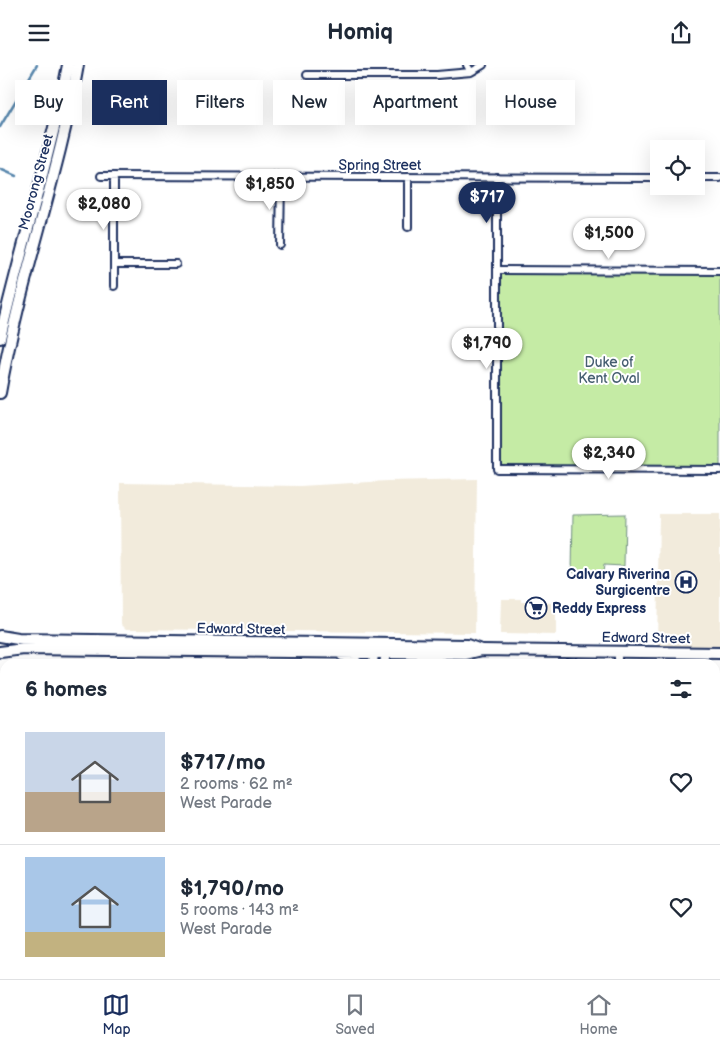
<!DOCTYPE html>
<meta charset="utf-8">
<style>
body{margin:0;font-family:"Balsamiq Sans",sans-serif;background:#f6f6f7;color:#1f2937;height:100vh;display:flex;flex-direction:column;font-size:19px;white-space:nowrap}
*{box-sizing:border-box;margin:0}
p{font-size:16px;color:#747a83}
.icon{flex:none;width:28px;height:28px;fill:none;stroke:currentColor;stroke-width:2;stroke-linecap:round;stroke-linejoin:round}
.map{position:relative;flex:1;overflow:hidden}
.sheet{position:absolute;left:0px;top:594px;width:720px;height:321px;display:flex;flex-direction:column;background:#fff;border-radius:15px 15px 0 0;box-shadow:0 5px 20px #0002}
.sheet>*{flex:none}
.hud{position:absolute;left:15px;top:15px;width:690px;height:45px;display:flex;gap:10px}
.controls{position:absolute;left:650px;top:75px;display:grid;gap:10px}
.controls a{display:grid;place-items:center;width:55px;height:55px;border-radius:0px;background:#fff;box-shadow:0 5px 20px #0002;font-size:25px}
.price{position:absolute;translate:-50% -42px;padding:0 11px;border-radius:18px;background:#fff;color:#222;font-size:16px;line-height:32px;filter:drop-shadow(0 1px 2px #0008)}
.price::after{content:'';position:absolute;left:50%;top:30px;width:15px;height:11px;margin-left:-8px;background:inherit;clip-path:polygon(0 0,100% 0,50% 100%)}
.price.current{background:#1b2f5e;color:#fff}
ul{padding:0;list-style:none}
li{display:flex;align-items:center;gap:15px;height:125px;padding:0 25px}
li+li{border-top:1px solid #e0e1e3}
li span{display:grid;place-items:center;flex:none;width:140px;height:100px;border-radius:0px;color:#555}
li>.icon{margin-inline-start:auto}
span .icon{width:60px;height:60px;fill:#fffc;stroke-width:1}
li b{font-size:21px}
h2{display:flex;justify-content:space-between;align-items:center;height:60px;padding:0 25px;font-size:21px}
.tag{padding:0 18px;border-radius:0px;background:#fff;box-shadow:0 5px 20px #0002;font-size:18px;line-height:45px}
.tag.current{background:#1b2f5e;color:#fff}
header{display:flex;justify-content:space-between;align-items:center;height:65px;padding:0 25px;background:#fff;font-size:22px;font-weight:600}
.menu{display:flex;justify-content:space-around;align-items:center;height:70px;border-top:1px solid #e0e1e3;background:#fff;font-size:14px;color:#747a83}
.menu a{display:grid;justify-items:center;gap:2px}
.menu .current{color:#1b2f5e}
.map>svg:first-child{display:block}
.built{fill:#f2ebdc}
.green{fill:#c5eba5;stroke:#708d82}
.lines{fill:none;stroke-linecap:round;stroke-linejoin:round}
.stream{stroke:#5887ad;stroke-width:2.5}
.minor-casing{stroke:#1b2f5e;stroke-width:10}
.tertiary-casing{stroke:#1b2f5e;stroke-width:11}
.trunk-casing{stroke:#1b2f5e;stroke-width:14}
.minor{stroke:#fff;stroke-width:6}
.tertiary{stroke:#fff;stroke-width:8}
.trunk{stroke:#fff;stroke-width:10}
.labels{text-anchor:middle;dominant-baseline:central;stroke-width:4;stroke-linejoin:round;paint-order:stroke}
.street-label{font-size:14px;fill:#1b2f5e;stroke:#fff}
.park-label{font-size:14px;fill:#465e70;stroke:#fff}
.poi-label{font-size:14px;font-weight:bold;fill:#1b2f5e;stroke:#fff;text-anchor:end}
</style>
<header><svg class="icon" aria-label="menu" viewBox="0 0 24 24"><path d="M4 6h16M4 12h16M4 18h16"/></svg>Homiq<svg class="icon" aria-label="share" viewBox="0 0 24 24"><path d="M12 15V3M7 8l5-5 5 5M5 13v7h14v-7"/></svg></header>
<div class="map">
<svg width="720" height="914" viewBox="0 0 720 914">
<rect width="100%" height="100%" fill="#fff"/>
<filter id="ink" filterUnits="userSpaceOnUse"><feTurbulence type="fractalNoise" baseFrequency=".02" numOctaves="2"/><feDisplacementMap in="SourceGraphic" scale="10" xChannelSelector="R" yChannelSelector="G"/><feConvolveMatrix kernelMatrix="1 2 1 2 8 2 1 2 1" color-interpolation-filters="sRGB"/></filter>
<g filter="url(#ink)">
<path class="built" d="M 477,414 L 475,568 L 126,564 L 121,559 L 120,418 L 300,421 L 387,416 Z
M 659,449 L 720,449 L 720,586 L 657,584 Z
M 501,534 L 521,534 L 521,537 L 552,538 L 552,543 L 556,543 L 556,570 L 500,569 Z
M 5,613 L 5,910 L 178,910 L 176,914 L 0,914 L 0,618 Z
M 715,839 L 720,840 L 720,914 L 664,914 L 664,910 L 715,910 Z
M 226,910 L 344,910 L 344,914 L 224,914 Z"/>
<path class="green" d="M 497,205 L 720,206 L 720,405 L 497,404 Z
M 625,449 L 624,501 L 604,500 L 603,507 L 572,507 L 573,450 Z"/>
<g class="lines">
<path class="stream" d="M 0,62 L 37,0
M 0,104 L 16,111"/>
<g class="minor-casing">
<path id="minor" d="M 467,0 L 471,7
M 307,10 L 437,10 L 471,7 L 483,0
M 101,111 L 659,113
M 408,112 L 408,162
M 497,112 L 497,404 L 720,405
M 696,113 L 720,113
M 280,180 L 281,112
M 114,199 L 176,199
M 497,205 L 720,206
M 114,221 L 114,111
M 618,599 L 618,587
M 715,711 L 720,711
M 715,827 L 720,827
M 614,910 L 614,914
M 403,914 L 403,910"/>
</g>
<g class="tertiary-casing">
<path id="tertiary" d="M 383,584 L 386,588 L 384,599
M 373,599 L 374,588 L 377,584
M 196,914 L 198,910"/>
</g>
<g class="trunk-casing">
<path id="trunk" d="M 0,273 C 21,181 50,92 68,0
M 0,328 C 19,217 59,111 78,0
M 0,571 L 18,574 L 467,580 L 481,585
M 0,587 L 24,584 L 466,589 L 482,585 L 720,588
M 342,590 L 353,594 L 358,599
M 418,599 L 437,591"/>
</g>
<use href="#minor" class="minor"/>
<use href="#tertiary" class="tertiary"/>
<use href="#trunk" class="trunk"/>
</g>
</g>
<defs>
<g id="hospital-ring" transform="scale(1.125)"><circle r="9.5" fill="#fff" stroke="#1b2f5e" stroke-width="1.5"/><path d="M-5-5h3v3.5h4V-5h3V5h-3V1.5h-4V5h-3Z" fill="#1b2f5e"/></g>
<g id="supermarket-ring" transform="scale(1.125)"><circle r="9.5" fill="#fff" stroke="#1b2f5e" stroke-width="1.5"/><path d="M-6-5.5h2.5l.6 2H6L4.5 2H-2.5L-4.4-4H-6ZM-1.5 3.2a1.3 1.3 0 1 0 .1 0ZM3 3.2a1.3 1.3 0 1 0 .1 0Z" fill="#1b2f5e"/></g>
</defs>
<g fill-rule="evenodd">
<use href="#hospital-ring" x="686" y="517"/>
<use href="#supermarket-ring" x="536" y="543"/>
</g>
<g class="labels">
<g class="street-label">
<text x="380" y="100">Spring Street</text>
<text transform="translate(36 117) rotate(-75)">Moorong Street</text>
<text transform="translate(241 564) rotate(1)">Edward Street</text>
<text transform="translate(646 573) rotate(1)">Edward Street</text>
</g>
<g class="park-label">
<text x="609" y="297">Duke of<tspan x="609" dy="16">Kent Oval</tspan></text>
</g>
<g class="poi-label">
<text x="670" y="509">Calvary Riverina<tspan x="670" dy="16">Surgicentre</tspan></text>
<text x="552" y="543" text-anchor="start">Reddy Express</text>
</g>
</g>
</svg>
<div class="controls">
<a><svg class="icon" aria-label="locate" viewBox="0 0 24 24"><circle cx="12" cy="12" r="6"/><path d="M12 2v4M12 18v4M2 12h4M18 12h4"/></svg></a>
</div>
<b class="price" style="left:270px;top:146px">$1,850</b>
<b class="price current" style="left:487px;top:159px">$717</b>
<b class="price" style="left:104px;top:166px">$2,080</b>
<b class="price" style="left:609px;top:195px">$1,500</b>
<b class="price" style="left:487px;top:305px">$1,790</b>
<b class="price" style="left:609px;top:415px">$2,340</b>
<div class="hud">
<a class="tag">Buy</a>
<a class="tag current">Rent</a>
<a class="tag">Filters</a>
<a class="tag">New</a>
<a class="tag">Apartment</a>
<a class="tag">House</a>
</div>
<section class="sheet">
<h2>6 homes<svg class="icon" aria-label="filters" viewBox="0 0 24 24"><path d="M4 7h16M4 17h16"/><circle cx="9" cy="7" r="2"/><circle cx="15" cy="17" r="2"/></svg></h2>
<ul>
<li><span style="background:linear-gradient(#c9d6e8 60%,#b9a48a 0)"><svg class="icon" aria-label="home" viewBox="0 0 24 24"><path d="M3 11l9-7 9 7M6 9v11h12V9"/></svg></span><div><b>$717/mo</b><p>2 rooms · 62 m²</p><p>West Parade</p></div><svg class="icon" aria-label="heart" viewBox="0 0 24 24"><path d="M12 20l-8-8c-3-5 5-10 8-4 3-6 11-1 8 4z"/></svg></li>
<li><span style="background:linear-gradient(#a9c7e8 75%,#c2b280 0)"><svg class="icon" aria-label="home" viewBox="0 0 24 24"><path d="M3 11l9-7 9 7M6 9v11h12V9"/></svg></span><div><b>$1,790/mo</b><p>5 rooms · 143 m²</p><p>West Parade</p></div><svg class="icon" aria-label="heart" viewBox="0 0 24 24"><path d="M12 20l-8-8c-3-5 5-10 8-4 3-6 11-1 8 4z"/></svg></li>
</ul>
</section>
</div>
<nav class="menu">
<a class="current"><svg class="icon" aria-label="map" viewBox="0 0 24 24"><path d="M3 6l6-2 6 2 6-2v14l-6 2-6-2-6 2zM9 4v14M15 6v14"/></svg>Map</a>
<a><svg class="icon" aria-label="saved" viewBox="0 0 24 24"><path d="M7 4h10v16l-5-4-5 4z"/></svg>Saved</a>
<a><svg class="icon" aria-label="home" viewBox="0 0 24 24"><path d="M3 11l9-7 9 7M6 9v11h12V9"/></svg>Home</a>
</nav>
